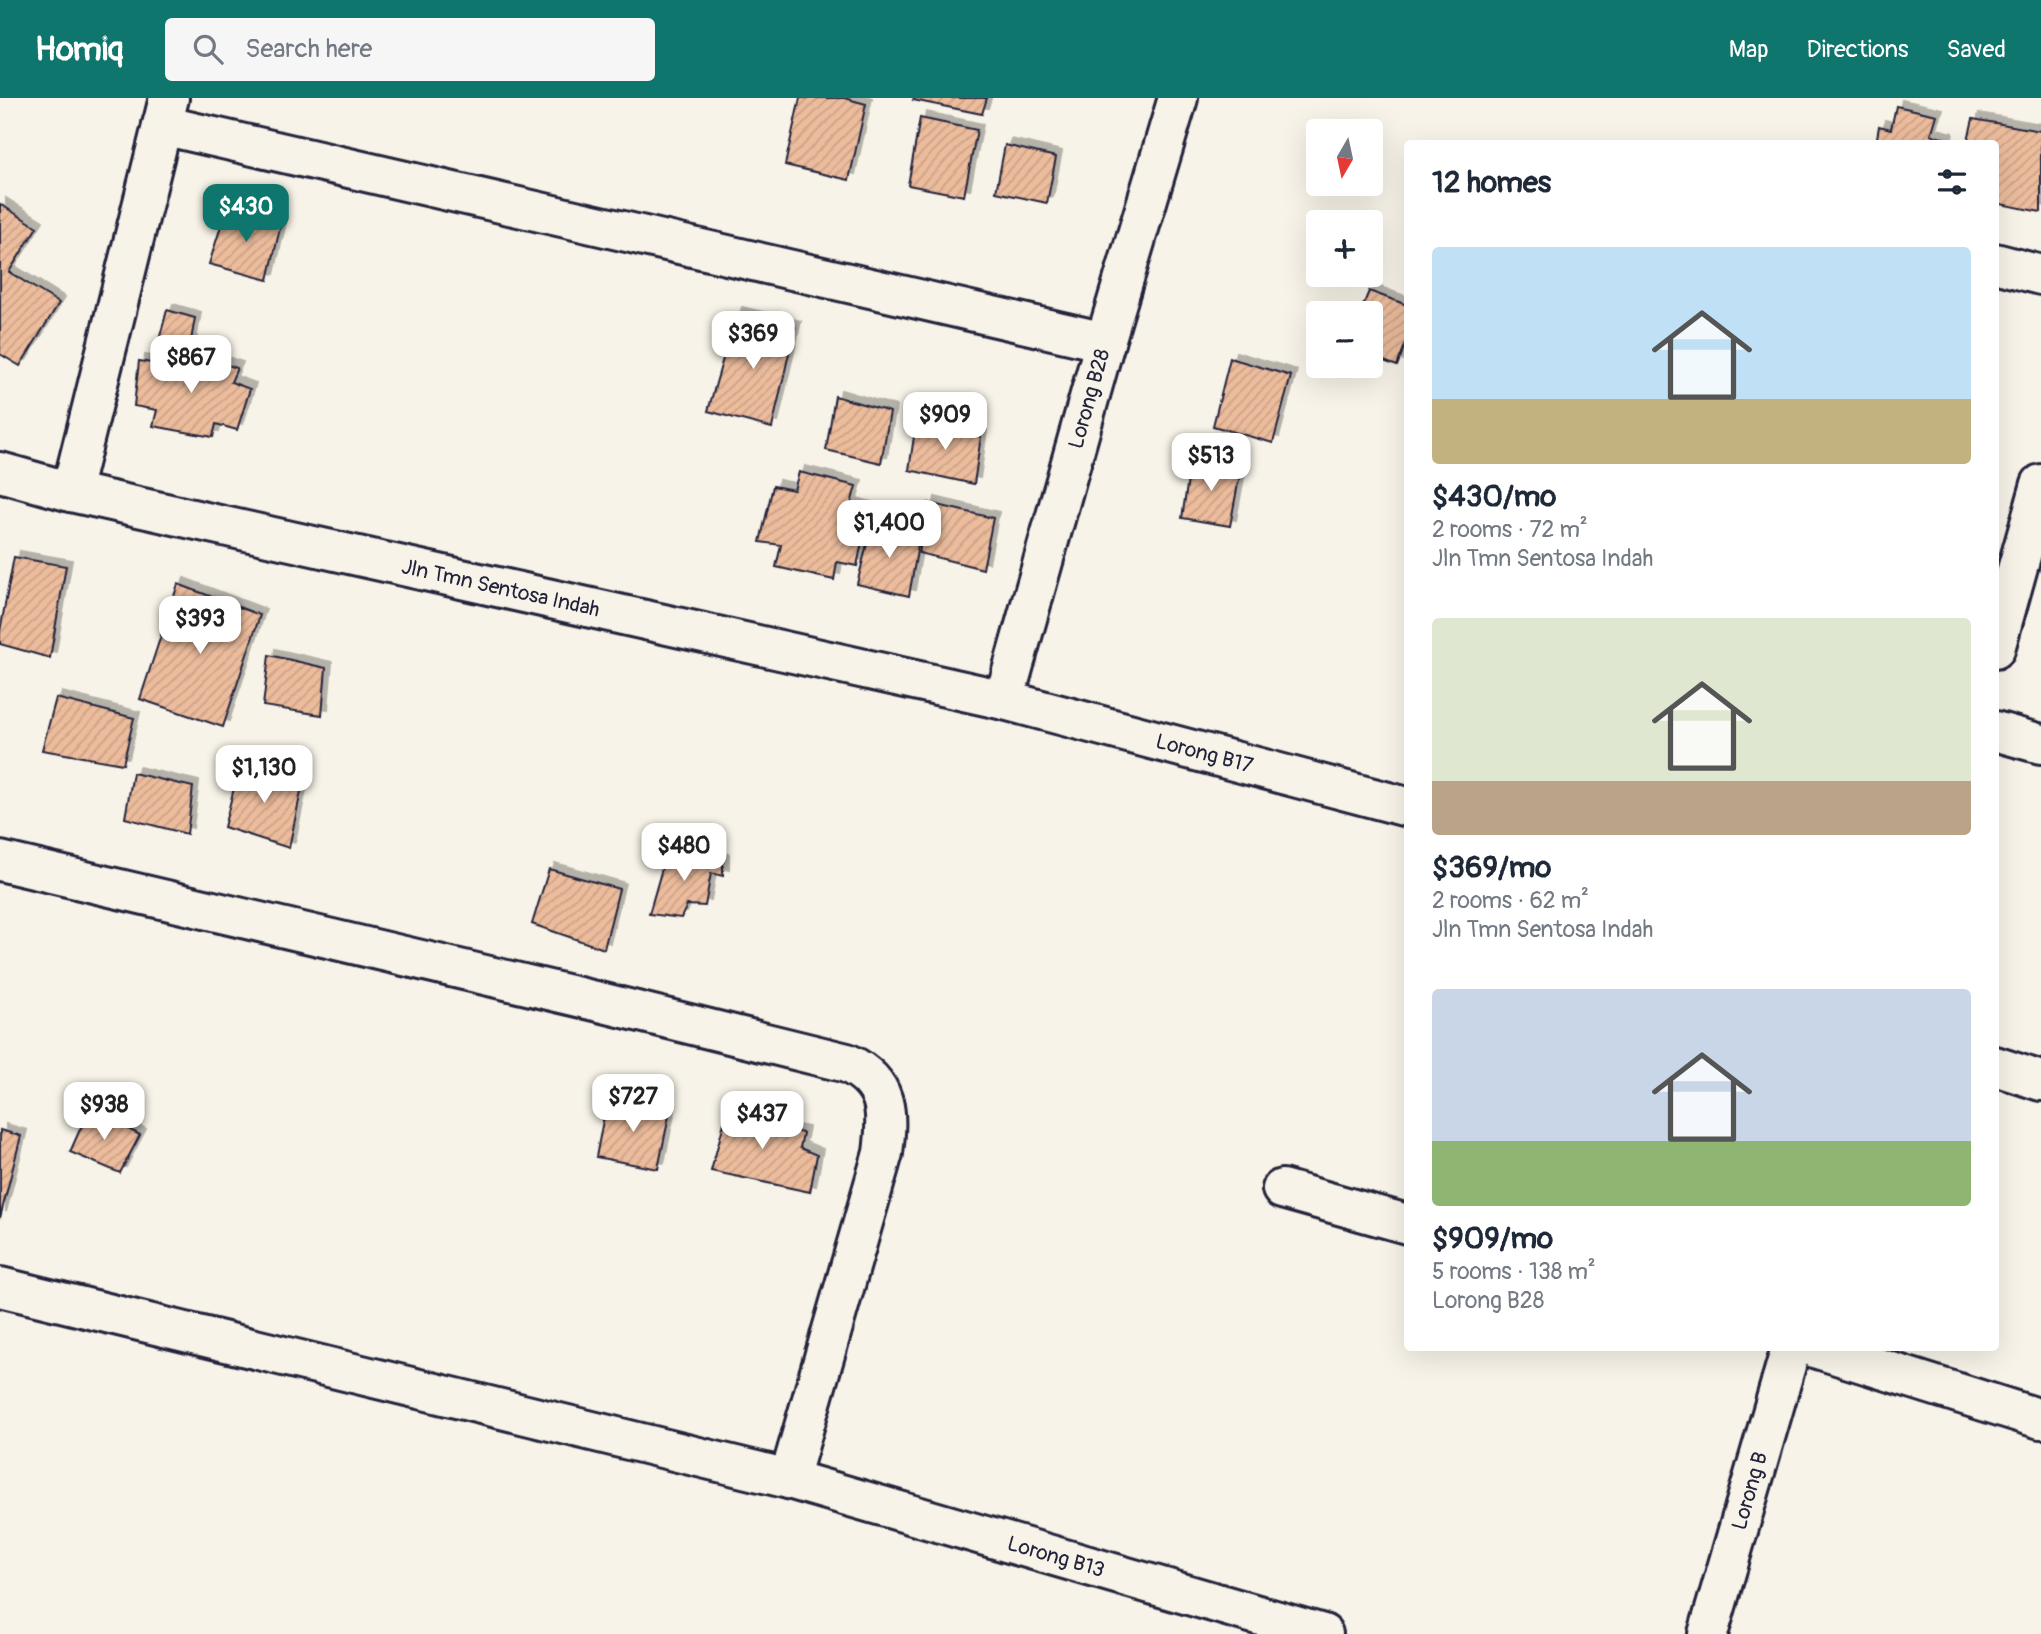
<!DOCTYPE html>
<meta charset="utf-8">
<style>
body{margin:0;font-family:Pangolin,sans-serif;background:#f6f6f7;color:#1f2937;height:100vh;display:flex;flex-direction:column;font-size:26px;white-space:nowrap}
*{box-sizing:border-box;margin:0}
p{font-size:23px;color:#747a83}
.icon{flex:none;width:38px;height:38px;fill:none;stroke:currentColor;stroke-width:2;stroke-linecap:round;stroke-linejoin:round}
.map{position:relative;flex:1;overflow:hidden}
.drawer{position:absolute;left:1404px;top:42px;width:595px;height:1211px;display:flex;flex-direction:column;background:#fff;border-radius:7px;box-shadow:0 7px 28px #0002}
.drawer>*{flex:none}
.needle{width:46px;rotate:189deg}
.controls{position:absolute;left:1306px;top:21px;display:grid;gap:14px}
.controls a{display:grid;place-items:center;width:77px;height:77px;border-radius:7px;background:#fff;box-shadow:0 7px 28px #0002;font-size:35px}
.price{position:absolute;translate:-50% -60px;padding:0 16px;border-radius:14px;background:#fff;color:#222;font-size:23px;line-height:46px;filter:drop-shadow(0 2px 4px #0008)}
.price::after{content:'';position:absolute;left:50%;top:42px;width:21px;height:16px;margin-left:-10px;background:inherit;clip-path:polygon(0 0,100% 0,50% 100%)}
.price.selected{background:#0f766e;color:#fff}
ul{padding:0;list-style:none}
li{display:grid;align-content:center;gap:14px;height:371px;padding:0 28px}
li span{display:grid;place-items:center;height:217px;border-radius:7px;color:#555}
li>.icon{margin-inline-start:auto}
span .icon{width:126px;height:126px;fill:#fffc;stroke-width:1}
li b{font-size:30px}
h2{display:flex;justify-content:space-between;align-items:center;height:84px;padding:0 28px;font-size:30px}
header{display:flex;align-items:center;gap:42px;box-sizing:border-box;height:98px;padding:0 35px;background:#0f766e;color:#fff}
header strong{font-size:33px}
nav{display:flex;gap:38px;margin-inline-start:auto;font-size:24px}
.search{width:490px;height:63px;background:#f6f6f7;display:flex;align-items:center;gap:18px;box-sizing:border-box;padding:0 24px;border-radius:7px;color:#747a83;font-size:26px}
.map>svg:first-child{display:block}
.building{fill:url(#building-hatch);stroke:#22223b;stroke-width:2;filter:url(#shadow)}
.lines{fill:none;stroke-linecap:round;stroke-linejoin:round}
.minor-casing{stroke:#22223b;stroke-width:44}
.minor{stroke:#f7f3e8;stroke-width:38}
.labels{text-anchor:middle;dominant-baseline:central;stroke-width:5;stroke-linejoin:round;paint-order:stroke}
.street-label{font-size:21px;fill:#22223b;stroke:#f7f3e8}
</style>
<header>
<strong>Homiq</strong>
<div class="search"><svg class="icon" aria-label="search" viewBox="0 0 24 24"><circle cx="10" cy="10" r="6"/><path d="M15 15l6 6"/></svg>Search here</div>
<nav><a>Map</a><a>Directions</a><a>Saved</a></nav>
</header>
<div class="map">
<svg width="2041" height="1536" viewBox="0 0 2041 1536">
<defs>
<pattern id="building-hatch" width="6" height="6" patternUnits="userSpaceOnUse" patternTransform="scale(1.75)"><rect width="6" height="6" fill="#ecbc9c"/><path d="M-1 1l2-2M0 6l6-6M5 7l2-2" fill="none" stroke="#caa187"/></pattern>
<filter id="shadow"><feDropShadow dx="6" dy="-6" stdDeviation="0" flood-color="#0004"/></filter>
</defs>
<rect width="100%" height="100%" fill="#f7f3e8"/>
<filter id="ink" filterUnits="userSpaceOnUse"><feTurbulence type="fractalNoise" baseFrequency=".0143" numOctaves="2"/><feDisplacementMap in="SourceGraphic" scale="14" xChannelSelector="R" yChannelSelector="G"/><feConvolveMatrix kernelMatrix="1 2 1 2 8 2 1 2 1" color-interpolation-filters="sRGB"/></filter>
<g filter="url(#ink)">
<path class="building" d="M 800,0 L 844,0 L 866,6 L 849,82 L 785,67 Z
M 914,0 L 987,0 L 982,16 L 913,2 Z
M 1896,8 L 1937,17 L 1931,37 L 1947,41 L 1946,46 L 1876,46 L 1879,28 L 1891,31 Z
M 920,20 L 977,32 L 964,98 L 908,87 Z
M 1973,21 L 2041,33 L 2041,114 L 1995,105 L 1995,46 L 1967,46 Z
M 1005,47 L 1056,59 L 1047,105 L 996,94 Z
M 0,106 L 37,129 L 9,174 L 59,205 L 20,268 L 0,256 Z
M 227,109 L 281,126 L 268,182 L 209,166 Z
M 1369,193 L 1407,207 L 1407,242 L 1397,268 L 1370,258 L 1370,215 L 1360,215 Z
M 167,212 L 195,220 L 189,254 L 158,246 Z
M 736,215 L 795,229 L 772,330 L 708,313 Z
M 189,254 L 237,270 L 231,284 L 250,291 L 237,332 L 216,326 L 213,339 L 153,328 L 157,312 L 134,308 L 139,263 L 176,269 Z
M 1230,260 L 1291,278 L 1273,345 L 1213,328 Z
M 835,298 L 890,314 L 881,365 L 826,352 Z
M 933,323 L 965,328 L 963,335 L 981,338 L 974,386 L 909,372 L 916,325 L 931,331 Z
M 1191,362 L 1241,370 L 1230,428 L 1182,420 Z
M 799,374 L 856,388 L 851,406 L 869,411 L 857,468 L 837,464 L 834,482 L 776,469 L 781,447 L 760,444 L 773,388 L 794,392 Z
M 929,405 L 993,420 L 983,471 L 919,455 Z
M 872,426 L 920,436 L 909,498 L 857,486 Z
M 14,459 L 66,468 L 50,560 L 0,546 L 0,533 Z
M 178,486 L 260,517 L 223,629 L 140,601 Z
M 269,557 L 326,570 L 322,617 L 263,608 Z
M 56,600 L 134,620 L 123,666 L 42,652 Z
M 241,663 L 303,684 L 289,750 L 224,729 Z
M 133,675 L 193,689 L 187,736 L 125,720 Z
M 667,753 L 723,762 L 723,778 L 711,775 L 705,808 L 687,807 L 681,820 L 649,816 Z
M 549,771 L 619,791 L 604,851 L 532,826 Z
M 607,1002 L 670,1013 L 658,1071 L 596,1059 Z
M 730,1003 L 759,1010 L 756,1026 L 803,1035 L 800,1050 L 817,1057 L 810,1094 L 711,1073 Z
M 89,1011 L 140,1037 L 120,1075 L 70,1054 Z
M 0,1032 L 21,1038 L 0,1120 Z"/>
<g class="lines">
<g class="minor-casing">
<g id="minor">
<path d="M 162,27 L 1105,244"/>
<path d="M 1995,165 L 2041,177"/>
<path id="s1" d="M 0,374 L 71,394 L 1004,602 L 1407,709"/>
<path d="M 71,394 L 169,0"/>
<path d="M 1995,551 L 2041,386"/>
<path id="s2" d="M 1004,602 L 1105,244 L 1178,0"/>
<path d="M 1995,633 L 2041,646"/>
<path d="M 0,763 L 604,905 L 847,965 C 889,985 888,1015 883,1055 L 789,1381"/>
<path d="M 1995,968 L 2041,983"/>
<path d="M 1282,1091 L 1407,1126"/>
<path id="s3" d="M 0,1189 L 789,1381 L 1323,1536"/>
<path d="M 1815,1250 L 2041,1321"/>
<path id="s4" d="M 1708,1536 L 1791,1250"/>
</g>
</g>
<use href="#minor" class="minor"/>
</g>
</g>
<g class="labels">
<g class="street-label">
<text stroke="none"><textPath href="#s2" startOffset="313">Lorong B28</textPath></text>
<text stroke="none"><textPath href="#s1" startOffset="514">Jln Tmn Sentosa Indah</textPath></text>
<text stroke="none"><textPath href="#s1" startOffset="1237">Lorong B17</textPath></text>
<text stroke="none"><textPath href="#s4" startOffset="149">Lorong B</textPath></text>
<text stroke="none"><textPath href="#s3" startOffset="1090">Lorong B13</textPath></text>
</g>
</g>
</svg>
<div class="controls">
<a><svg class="needle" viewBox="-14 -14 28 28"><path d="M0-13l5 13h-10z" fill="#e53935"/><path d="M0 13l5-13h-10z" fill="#747a83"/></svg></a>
<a>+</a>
<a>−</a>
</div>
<b class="price selected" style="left:246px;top:146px">$430</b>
<b class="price" style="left:753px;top:273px">$369</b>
<b class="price" style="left:191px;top:297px">$867</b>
<b class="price" style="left:945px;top:354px">$909</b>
<b class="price" style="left:1211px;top:395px">$513</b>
<b class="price" style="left:889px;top:462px">$1,400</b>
<b class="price" style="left:200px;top:558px">$393</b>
<b class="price" style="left:264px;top:707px">$1,130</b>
<b class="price" style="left:684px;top:785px">$480</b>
<b class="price" style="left:633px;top:1036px">$727</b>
<b class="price" style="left:104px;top:1044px">$938</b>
<b class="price" style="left:762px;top:1053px">$437</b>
<section class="drawer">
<h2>12 homes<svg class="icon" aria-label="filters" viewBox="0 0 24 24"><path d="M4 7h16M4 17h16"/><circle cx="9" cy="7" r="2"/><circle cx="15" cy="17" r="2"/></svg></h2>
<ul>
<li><span style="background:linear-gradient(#bfe0f5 70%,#c2b280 0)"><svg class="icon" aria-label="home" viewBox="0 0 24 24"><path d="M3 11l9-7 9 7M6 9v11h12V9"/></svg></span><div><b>$430/mo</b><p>2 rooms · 72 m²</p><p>Jln Tmn Sentosa Indah</p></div></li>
<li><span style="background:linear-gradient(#dfe7d0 75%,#b9a48a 0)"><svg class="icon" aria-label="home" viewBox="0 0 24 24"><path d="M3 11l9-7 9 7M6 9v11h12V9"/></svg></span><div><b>$369/mo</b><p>2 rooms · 62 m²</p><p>Jln Tmn Sentosa Indah</p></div></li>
<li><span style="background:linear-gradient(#c9d6e8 70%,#8fb573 0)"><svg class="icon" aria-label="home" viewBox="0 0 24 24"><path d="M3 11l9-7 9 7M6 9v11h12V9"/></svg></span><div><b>$909/mo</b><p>5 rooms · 138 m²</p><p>Lorong B28</p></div></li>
</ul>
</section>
</div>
